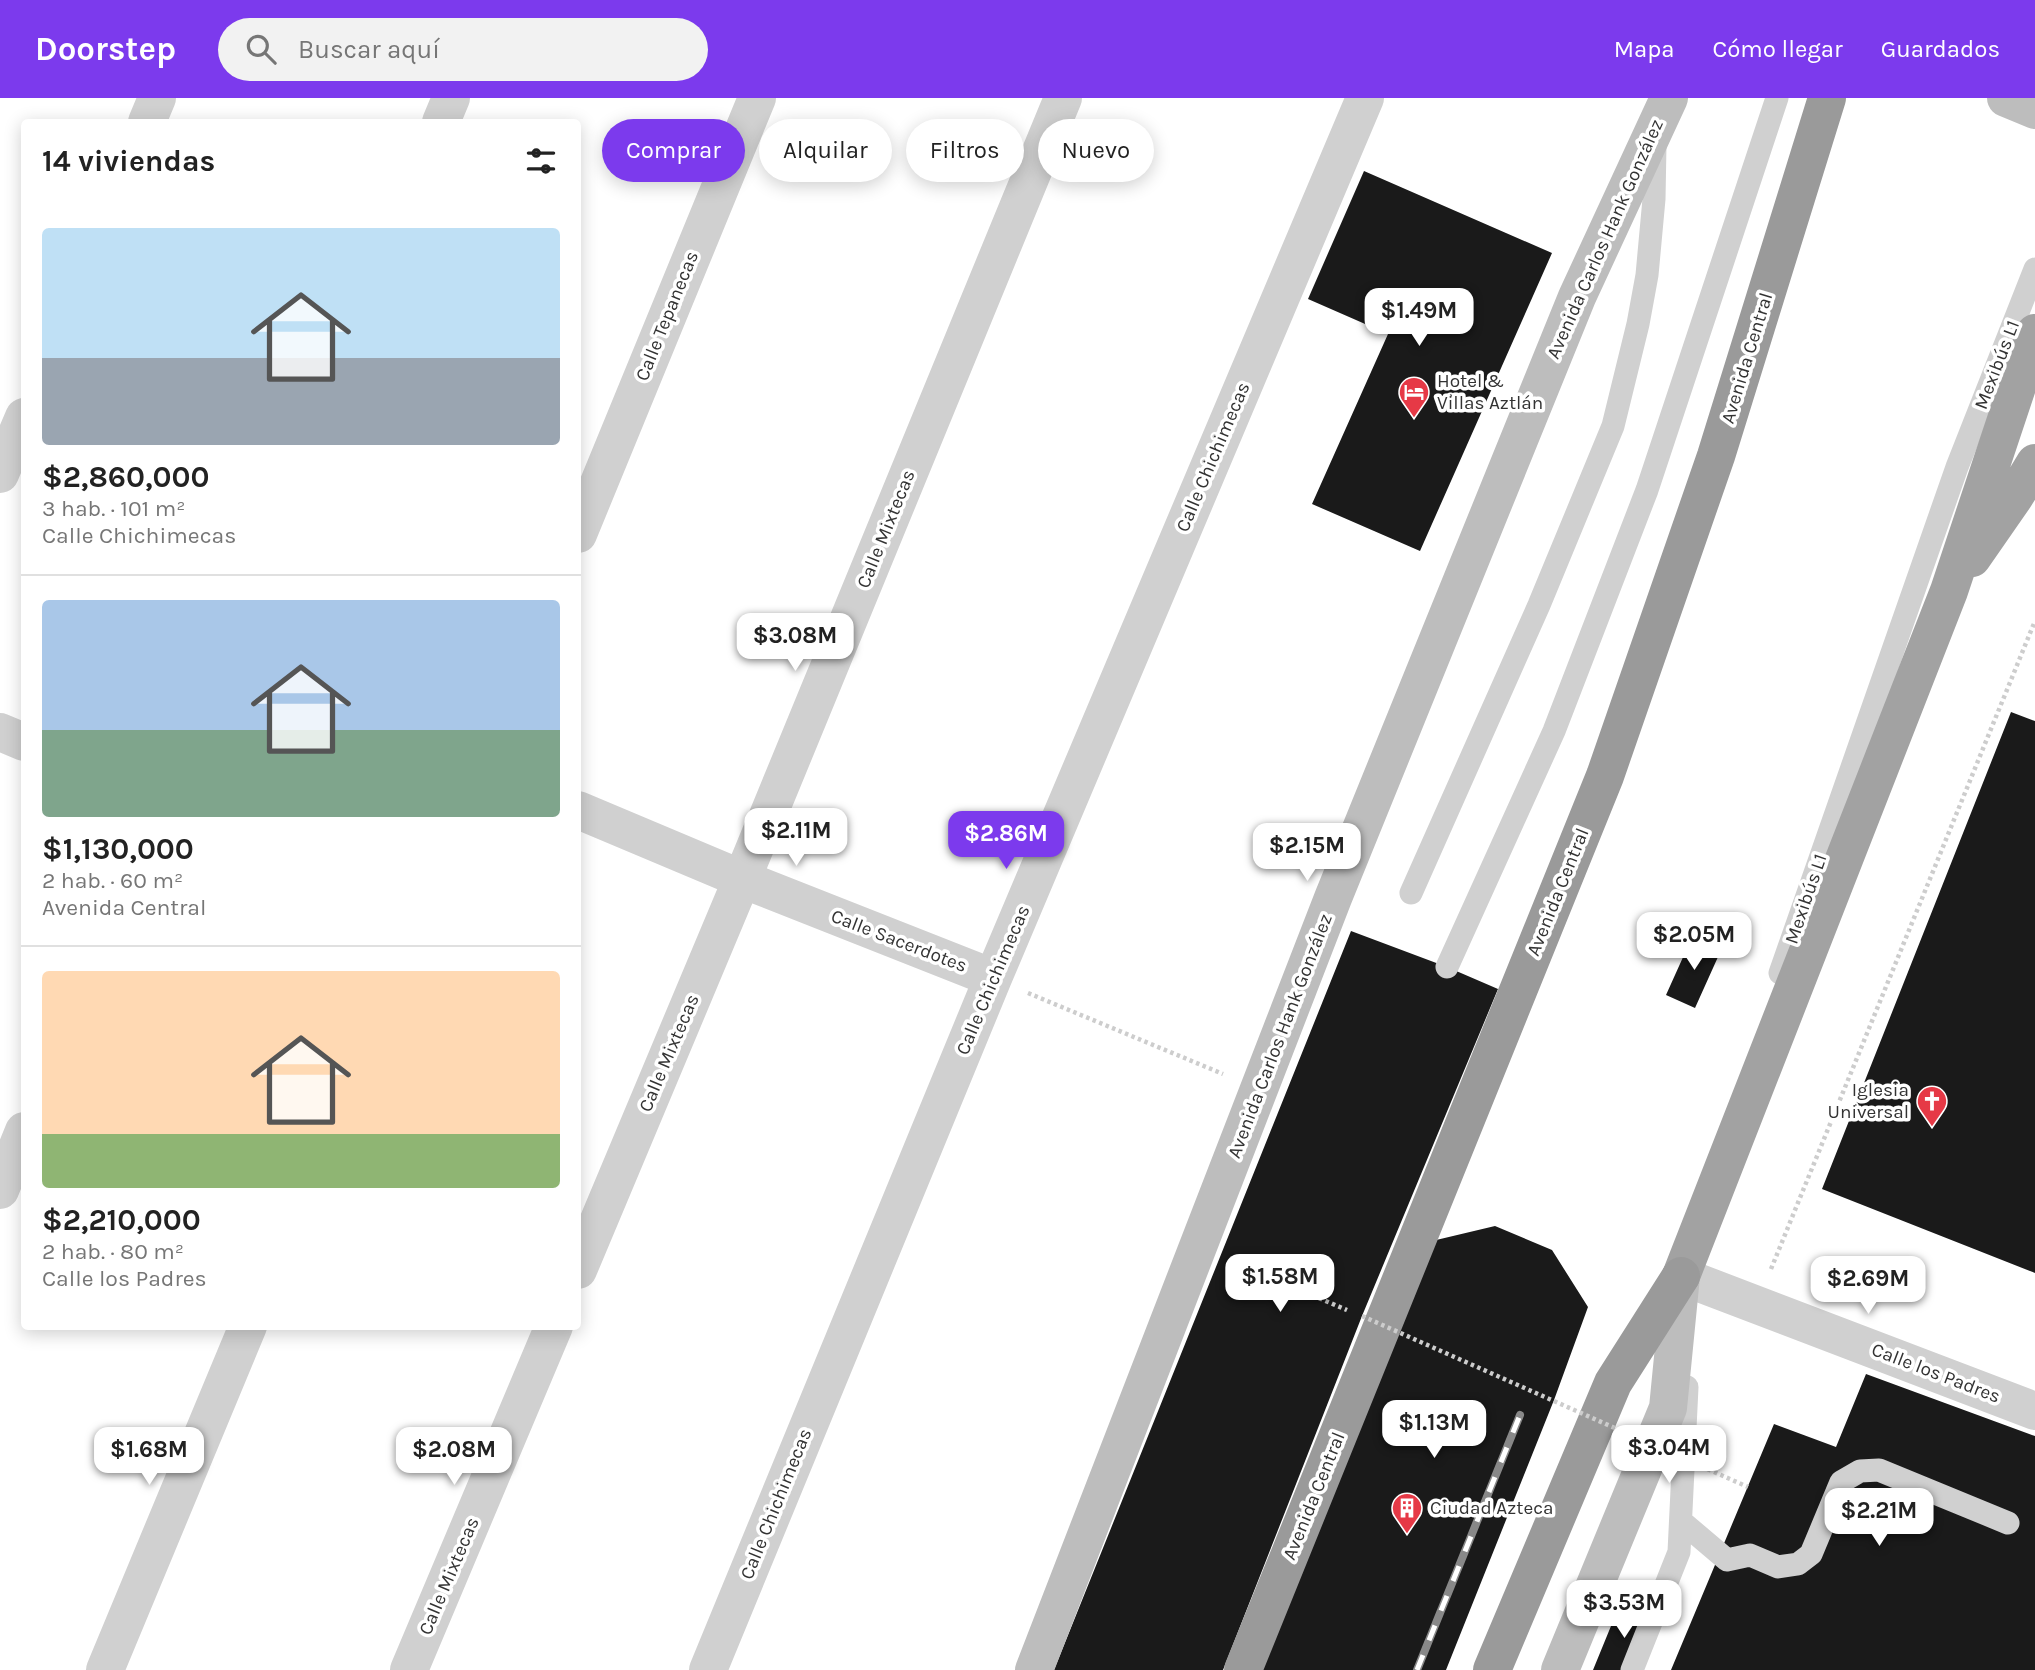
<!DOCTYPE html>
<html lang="es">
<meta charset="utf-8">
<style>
body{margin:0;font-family:Karla,sans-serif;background:#f2f2f2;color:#222;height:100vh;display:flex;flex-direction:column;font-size:26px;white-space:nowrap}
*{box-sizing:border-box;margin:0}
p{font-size:23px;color:#767676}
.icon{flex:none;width:38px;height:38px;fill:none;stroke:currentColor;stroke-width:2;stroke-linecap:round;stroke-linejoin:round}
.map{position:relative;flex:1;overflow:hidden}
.sheet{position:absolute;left:21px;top:21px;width:560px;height:1211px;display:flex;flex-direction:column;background:#fff;border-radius:7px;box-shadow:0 4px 18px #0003}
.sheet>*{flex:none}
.guide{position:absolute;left:602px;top:21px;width:665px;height:63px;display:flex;gap:14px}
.price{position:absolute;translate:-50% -60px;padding:0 16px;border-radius:14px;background:#fff;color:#222;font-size:23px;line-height:46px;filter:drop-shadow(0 2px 4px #0008)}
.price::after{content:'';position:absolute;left:50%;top:42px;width:21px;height:16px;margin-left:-10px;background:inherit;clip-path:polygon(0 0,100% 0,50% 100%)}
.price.on{background:#7c3aed;color:#fff}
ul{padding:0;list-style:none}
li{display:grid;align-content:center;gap:14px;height:371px;padding:0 21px}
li+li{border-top:2px solid #e0e0e0}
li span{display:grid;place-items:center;height:217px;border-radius:7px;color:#555}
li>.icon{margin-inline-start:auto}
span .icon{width:126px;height:126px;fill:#fffc;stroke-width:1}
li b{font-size:30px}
h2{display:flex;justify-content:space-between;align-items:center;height:84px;padding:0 21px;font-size:30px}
.pill{padding:0 24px;border-radius:32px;background:#fff;box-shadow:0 4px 18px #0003;font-size:24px;line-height:63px}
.pill.on{background:#7c3aed;color:#fff}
header{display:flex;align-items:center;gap:42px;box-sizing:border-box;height:98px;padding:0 35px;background:#7c3aed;color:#fff}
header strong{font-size:33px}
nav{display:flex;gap:38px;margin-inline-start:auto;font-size:24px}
.search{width:490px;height:63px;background:#f2f2f2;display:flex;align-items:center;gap:18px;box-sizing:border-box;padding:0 24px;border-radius:38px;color:#767676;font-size:26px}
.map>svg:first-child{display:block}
.building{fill:#1a1a1a}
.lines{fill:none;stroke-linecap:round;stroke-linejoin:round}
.path{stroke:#cdcdcd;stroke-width:4.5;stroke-dasharray:3.5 3.5;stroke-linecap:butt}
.service{stroke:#d0d0d0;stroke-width:23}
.minor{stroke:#d0d0d0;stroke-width:38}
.secondary{stroke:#bdbdbd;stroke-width:38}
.trunk{stroke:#a2a2a2;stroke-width:38}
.motorway{stroke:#9a9a9a;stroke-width:38}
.rail-casing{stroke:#888;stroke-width:8}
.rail{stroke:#fff;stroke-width:5;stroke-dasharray:16;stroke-linecap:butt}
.path-bridge{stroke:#cdcdcd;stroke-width:4.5;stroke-dasharray:3.5 3.5;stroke-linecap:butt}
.labels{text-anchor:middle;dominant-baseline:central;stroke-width:7;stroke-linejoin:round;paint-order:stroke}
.street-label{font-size:19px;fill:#333;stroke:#fff}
.poi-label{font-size:19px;fill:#333;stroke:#fff;text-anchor:start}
</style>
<header>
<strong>Doorstep</strong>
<div class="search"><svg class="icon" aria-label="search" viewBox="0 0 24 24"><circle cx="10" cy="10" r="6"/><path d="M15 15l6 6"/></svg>Buscar aquí</div>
<nav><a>Mapa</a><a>Cómo llegar</a><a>Guardados</a></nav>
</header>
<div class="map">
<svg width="2035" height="1572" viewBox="0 0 2035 1572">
<rect width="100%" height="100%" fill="#fff"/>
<path class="building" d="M 1364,73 L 1552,155 L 1420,453 L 1312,406 L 1388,236 L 1308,201 Z
M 2011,614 L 2035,623 L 2035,1175 L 1822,1091 Z
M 1351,833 L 1447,869 L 1498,891 L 1362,1218 L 1223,1572 L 1054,1572 Z
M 1693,837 L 1722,850 L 1695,910 L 1666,897 Z
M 1495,1128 L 1552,1152 L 1588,1209 L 1554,1302 L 1446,1572 L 1260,1572 L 1432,1143 Z
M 1866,1276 L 2035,1338 L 2035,1572 L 1671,1572 L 1774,1326 L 1836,1349 Z
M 1620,1506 L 1654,1520 L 1632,1572 L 1593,1572 Z"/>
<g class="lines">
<path class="path" d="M 1028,895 L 1223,976
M 1326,1171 L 1314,1198 L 1347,1212
M 1771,1171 L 2035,523"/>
<path class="service" d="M 1411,795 L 1539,507 L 1613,328 L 1638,226 L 1647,177 L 1654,101 L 1655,47
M 1447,869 L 1554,633 L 1647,392 L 1777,0
M 1780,875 L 1957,369 L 2035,171
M 1681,1423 L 1727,1462 L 1750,1457 L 1778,1469 L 1798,1466 L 1811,1456 L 1841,1384 L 1860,1373 L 1879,1372 L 2008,1425
M 1632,1572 L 1679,1454 L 1687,1289"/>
<path class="minor" d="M 147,24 L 157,0
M 441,24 L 451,0
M 0,376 L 24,319
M 578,436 L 757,0
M 0,634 L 24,644
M 578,712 L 742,781 L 993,880
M 0,1092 L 24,1033
M 578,1172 L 742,781 L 1063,0
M 1681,1178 L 2035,1313
M 105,1572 L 248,1228
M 409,1572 L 554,1228
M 708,1572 L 993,880 L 1365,0"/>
<path class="secondary" d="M 2006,0 L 2035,12
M 1034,1572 L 1333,800 L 1577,199 L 1669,0
M 1560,1572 L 1668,1310 L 1681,1178"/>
<path class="trunk" d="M 1972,460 L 2015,398 L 2035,365
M 1681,1178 L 1949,493 L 2035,235"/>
<path class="motorway" d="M 1243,1572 L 1605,678 L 1716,358 L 1827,0
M 1492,1572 L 1613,1285 L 1681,1178"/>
<g class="rail-casing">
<path id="rail" d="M 1417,1572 L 1520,1317"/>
</g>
<use href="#rail" class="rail"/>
<path class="path-bridge" d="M 1362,1218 L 1748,1389"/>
</g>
<defs>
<g id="hotel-pin" transform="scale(1.575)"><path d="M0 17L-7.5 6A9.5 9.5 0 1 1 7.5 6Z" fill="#e63946" stroke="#fff"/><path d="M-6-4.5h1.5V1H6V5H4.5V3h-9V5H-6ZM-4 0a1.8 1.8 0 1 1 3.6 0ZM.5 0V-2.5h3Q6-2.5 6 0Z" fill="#fff"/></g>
<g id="church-pin" transform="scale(1.575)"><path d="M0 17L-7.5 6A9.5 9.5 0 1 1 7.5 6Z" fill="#e63946" stroke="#fff"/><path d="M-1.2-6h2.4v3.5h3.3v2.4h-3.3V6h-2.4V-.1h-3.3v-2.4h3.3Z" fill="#fff"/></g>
<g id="building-pin" transform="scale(1.575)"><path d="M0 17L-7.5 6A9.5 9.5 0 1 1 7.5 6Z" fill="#e63946" stroke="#fff"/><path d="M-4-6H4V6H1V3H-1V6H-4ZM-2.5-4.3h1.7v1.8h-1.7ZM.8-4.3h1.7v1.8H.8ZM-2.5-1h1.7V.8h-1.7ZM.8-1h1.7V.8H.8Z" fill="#fff"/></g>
</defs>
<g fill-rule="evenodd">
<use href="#hotel-pin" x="1414" y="294"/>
<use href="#church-pin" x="1932" y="1003"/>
<use href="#building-pin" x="1407" y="1410"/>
</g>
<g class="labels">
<g class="street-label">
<text transform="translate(1605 141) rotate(-66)">Avenida Carlos Hank González</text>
<text transform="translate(667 218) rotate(-68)">Calle Tepanecas</text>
<text transform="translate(1747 260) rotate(-73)">Avenida Central</text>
<text transform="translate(1997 267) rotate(-69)">Mexibús L1</text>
<text transform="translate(1213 359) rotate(-67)">Calle Chichimecas</text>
<text transform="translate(886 431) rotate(-68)">Calle Mixtecas</text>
<text transform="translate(1558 794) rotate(-68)">Avenida Central</text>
<text transform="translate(1806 801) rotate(-71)">Mexibús L1</text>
<text transform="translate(899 843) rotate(21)">Calle Sacerdotes</text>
<text transform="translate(993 882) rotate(-67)">Calle Chichimecas</text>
<text transform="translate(1280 938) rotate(-69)">Avenida Carlos Hank González</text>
<text transform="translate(669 955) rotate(-67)">Calle Mixtecas</text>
<text transform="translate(1936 1275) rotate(21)">Calle los Padres</text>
<text transform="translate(1314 1398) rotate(-68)">Avenida Central</text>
<text transform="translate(776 1406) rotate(-68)">Calle Chichimecas</text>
<text transform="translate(449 1478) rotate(-67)">Calle Mixtecas</text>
</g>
<g class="poi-label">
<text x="1437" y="283">Hotel &amp;<tspan x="1437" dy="22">Villas Aztlán</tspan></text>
<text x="1909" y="992" text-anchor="end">Iglesia<tspan x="1909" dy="22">Universal</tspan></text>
<text x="1430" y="1410">Ciudad Azteca</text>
</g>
</g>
</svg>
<b class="price" style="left:1419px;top:250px">$1.49M</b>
<b class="price" style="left:795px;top:575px">$3.08M</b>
<b class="price" style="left:796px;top:770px">$2.11M</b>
<b class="price on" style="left:1006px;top:773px">$2.86M</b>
<b class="price" style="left:1307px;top:785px">$2.15M</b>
<b class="price" style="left:1694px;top:874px">$2.05M</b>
<b class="price" style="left:1280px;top:1216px">$1.58M</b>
<b class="price" style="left:1868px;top:1218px">$2.69M</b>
<b class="price" style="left:1434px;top:1362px">$1.13M</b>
<b class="price" style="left:1669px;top:1387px">$3.04M</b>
<b class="price" style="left:149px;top:1389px">$1.68M</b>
<b class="price" style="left:454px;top:1389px">$2.08M</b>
<b class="price" style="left:1879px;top:1450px">$2.21M</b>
<b class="price" style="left:1624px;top:1542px">$3.53M</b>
<div class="guide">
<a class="pill on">Comprar</a>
<a class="pill">Alquilar</a>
<a class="pill">Filtros</a>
<a class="pill">Nuevo</a>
</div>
<section class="sheet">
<h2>14 viviendas<svg class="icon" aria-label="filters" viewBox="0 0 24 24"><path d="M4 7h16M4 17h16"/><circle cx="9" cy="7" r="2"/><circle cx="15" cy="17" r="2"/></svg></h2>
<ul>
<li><span style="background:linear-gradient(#bfe0f5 60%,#9aa5b1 0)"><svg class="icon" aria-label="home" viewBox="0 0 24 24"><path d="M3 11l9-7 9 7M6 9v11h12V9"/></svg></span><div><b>$2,860,000</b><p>3 hab. · 101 m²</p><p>Calle Chichimecas</p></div></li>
<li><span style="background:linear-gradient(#a9c7e8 60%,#7fa58c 0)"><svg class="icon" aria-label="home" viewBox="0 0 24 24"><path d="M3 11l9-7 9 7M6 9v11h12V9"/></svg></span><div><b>$1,130,000</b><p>2 hab. · 60 m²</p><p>Avenida Central</p></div></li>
<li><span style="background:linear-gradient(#ffd9b3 75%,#8fb573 0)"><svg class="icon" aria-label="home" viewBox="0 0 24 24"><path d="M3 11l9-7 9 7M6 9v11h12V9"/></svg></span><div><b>$2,210,000</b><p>2 hab. · 80 m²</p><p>Calle los Padres</p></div></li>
</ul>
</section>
</div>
